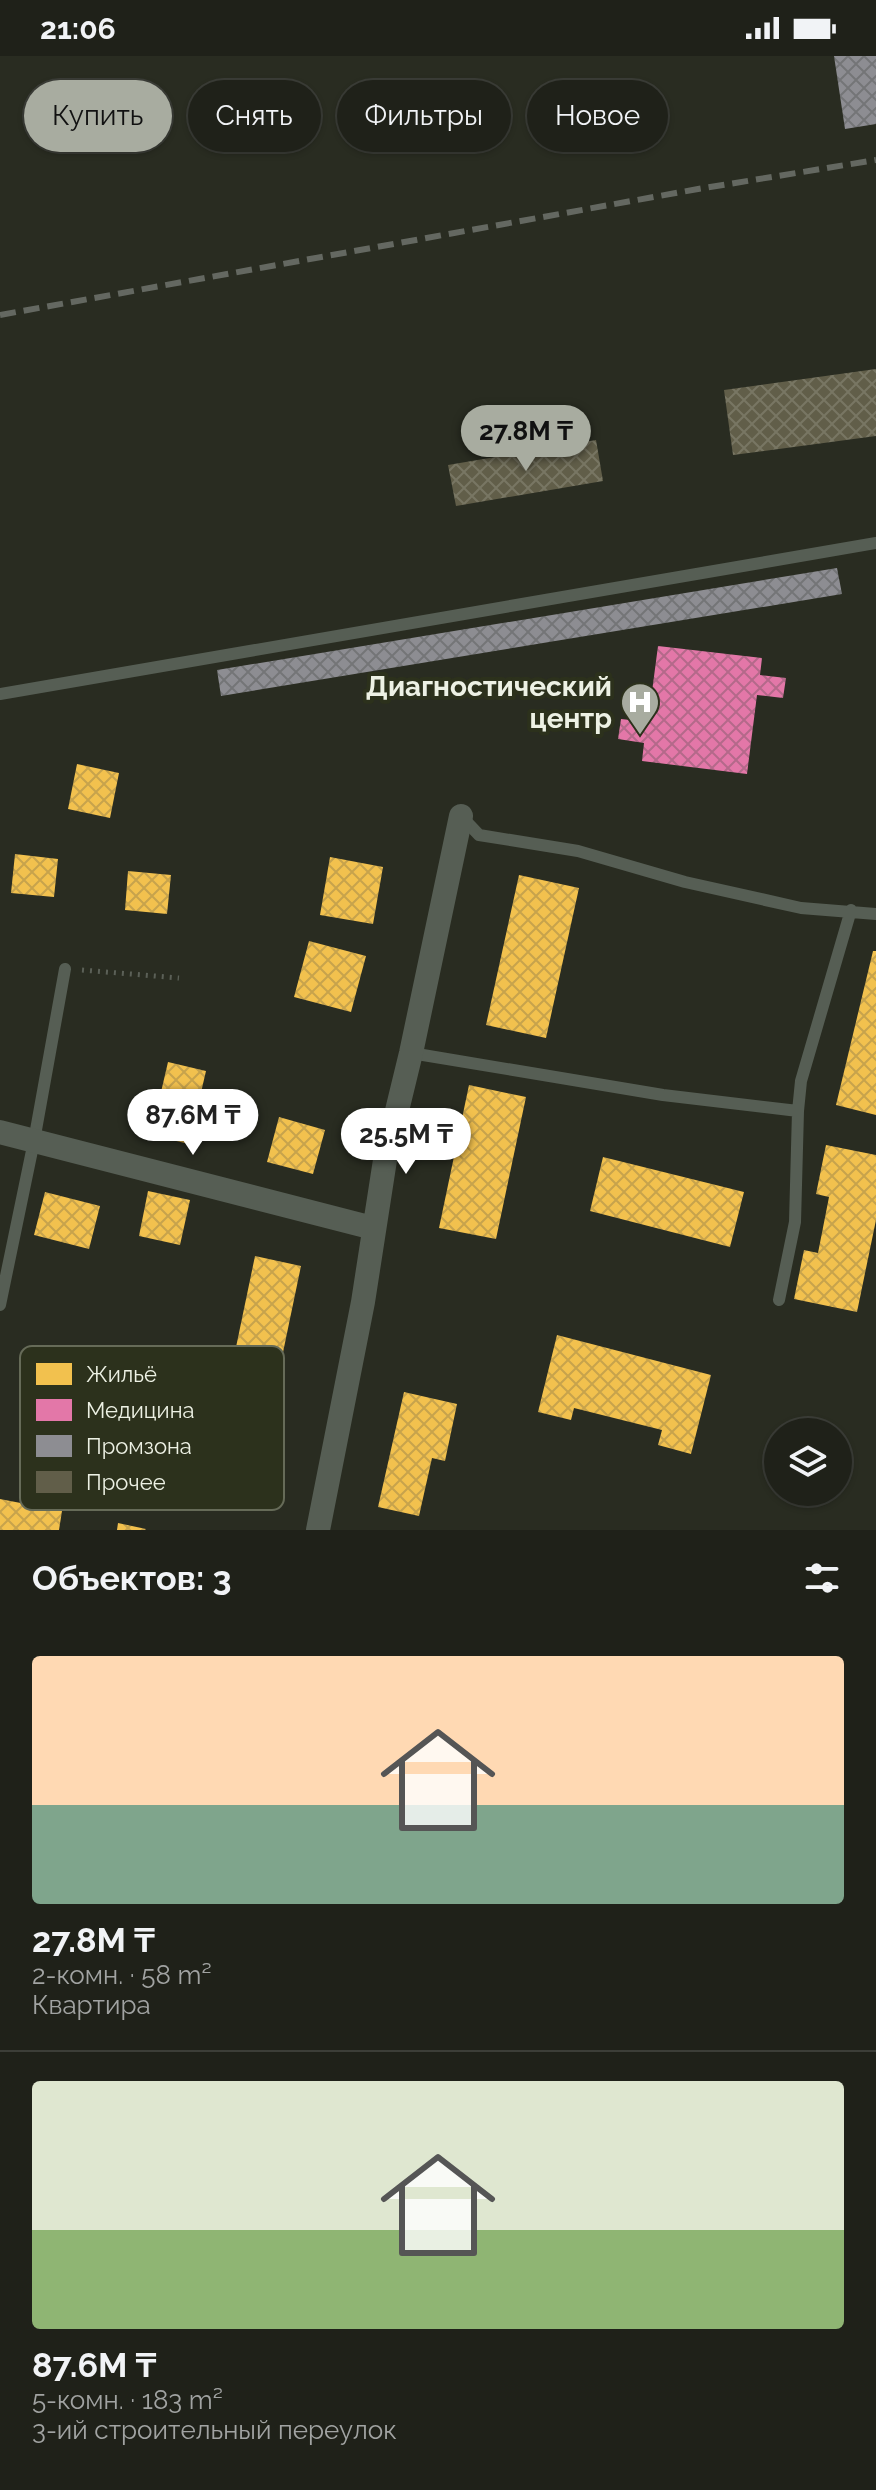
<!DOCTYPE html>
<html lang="ru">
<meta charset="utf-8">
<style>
body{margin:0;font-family:Raleway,sans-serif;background:#2c2e26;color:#f1f3f6;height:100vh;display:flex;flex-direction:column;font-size:30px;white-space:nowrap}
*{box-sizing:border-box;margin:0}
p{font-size:26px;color:#a1a3a2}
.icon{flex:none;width:44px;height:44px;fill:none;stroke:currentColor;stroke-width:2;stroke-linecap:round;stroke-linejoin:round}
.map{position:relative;height:1474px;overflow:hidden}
.sheet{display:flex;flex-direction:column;background:#1f2119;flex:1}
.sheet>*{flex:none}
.top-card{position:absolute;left:24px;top:24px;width:828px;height:72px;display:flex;gap:16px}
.tools{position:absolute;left:764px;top:1362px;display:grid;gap:16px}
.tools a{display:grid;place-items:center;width:88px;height:88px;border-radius:50%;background:#1f2119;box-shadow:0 2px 6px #0004,0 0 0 2px #3c3e38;font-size:40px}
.price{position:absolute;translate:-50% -68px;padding:0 18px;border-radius:28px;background:#fff;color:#222;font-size:26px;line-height:52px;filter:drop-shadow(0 2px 4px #0008)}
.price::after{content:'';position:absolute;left:50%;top:48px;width:24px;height:18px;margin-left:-12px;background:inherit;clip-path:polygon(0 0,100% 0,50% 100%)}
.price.active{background:#a8aca0;color:#111}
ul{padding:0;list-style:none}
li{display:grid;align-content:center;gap:16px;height:424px;padding:0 32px}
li+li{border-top:2px solid #3c3e38}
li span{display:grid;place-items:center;height:248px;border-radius:8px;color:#555}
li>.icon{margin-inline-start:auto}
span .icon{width:144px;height:144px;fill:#fffc;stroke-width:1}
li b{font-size:34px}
h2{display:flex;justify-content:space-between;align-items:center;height:96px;padding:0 32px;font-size:34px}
.tag{padding:0 28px;border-radius:36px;background:#1f2119;box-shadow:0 2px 6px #0004,0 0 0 2px #3c3e38;font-size:28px;line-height:72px}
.tag.active{background:#a8aca0;color:#111}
.status{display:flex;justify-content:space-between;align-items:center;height:56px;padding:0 40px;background:#1f2119;direction:ltr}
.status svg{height:22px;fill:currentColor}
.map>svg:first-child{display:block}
.homes{fill:url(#homes-cross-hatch)}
.health{fill:url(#health-cross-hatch)}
.industry{fill:url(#industry-cross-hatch)}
.building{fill:url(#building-cross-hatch)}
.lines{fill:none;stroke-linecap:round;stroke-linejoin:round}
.path{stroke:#5b6057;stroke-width:5;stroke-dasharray:2 6;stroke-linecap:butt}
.lane{stroke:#565e54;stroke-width:12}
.street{stroke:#565e54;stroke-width:24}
.rail{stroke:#646861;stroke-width:6;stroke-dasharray:16 8;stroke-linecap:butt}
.labels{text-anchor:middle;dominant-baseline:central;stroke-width:8;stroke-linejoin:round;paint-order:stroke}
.poi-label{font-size:28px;font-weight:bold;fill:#edf1e4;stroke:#2c311c;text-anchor:end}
.key{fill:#2c311c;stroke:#666b58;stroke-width:2}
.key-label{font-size:22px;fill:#edf1e4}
</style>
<div class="status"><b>21:06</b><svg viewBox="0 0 49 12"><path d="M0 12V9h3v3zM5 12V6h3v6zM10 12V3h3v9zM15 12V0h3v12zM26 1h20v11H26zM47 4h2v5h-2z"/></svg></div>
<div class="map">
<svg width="876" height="1474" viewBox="0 0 876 1474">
<defs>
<pattern id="homes-cross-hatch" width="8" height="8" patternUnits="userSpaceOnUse" patternTransform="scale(2)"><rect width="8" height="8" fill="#f2c14e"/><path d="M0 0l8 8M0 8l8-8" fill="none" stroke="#c7a34c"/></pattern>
<pattern id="health-cross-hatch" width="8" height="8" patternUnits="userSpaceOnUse" patternTransform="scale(2)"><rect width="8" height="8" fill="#e377a8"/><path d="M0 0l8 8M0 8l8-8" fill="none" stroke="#b4698a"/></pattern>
<pattern id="industry-cross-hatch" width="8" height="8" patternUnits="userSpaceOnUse" patternTransform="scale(2)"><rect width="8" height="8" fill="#8d8d92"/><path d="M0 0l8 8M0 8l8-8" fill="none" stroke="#747577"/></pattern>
<pattern id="building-cross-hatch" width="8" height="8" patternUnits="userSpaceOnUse" patternTransform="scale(2)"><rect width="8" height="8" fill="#615e49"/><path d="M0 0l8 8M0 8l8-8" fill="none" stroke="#787663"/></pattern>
</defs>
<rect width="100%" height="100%" fill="#292c21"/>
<path class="homes" d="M 77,708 L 119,717 L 110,762 L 68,753 Z
M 15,798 L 58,803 L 54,841 L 11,837 Z
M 330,801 L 383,811 L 373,868 L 320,859 Z
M 128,815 L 171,819 L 167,858 L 125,854 Z
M 519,819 L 579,832 L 546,982 L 486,969 Z
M 309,885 L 366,900 L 351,956 L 294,941 Z
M 873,895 L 876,895 L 876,1059 L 836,1049 Z
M 168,1006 L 206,1015 L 189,1088 L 151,1079 Z
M 469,1029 L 526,1041 L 496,1183 L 439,1172 Z
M 279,1061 L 325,1074 L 313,1118 L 267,1106 Z
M 826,1089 L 876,1099 L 876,1164 L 857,1256 L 794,1243 L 804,1194 L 818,1197 L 829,1141 L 816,1138 Z
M 603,1101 L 744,1136 L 730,1191 L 590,1155 Z
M 148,1135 L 190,1144 L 180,1189 L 139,1180 Z
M 45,1136 L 100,1150 L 89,1193 L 34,1179 Z
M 255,1200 L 301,1210 L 281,1306 L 235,1296 Z
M 557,1279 L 711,1319 L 691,1398 L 658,1389 L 662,1374 L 574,1352 L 571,1364 L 538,1356 Z
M 404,1336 L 457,1348 L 445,1405 L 432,1402 L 419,1460 L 378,1451 Z
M 0,1443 L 62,1455 L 59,1474 L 0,1474 Z
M 118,1467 L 146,1473 L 145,1474 L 117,1474 Z"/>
<path class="health" d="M 658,590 L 762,602 L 760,619 L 786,622 L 783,642 L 757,639 L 747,718 L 642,705 L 644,687 L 618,683 L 621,663 L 648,666 Z"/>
<path class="industry" d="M 834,0 L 876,0 L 876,68 L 845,73 Z
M 837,512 L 842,538 L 221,640 L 217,614 Z"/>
<path class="building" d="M 876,313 L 876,380 L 733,399 L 724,334 Z
M 596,384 L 603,425 L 456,450 L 448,409 Z"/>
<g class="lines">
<path class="path" d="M 82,914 L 179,922"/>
<path class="lane" d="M 0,638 L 876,487
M 461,760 L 479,779 L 578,795 L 685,826 L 801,852 L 876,858
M 411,997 L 663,1039 L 798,1055
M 779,1244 L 795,1166 L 798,1055 L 801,1025 L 851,854
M 0,1249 L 34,1085 L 65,913"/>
<path class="street" d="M 0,1076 L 373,1172
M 318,1474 L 363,1246 L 385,1104 L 411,997 L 461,760"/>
<path class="rail" d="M 0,259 L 698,133 L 876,104"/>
</g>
<defs>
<g id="hospital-pin" transform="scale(2)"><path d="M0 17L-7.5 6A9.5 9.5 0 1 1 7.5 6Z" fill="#a8aca0" stroke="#2c311c"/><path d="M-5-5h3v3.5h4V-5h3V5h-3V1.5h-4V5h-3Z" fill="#fff"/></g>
</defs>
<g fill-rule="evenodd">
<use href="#hospital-pin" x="640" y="646"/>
</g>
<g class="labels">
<g class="poi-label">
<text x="612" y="630">Диагностический<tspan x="612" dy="32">центр</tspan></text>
</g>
</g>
<rect x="20" y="1290" width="264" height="164" rx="12" class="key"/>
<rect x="36" y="1307" width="36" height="22" fill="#f2c14e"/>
<rect x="36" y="1343" width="36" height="22" fill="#e377a8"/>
<rect x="36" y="1379" width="36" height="22" fill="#8d8d92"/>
<rect x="36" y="1415" width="36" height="22" fill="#615e49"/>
<g class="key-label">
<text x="86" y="1326">Жильё</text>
<text x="86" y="1362">Медицина</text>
<text x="86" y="1398">Промзона</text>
<text x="86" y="1434">Прочее</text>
</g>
</svg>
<div class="tools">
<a><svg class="icon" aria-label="layers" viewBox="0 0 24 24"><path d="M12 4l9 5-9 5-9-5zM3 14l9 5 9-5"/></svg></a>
</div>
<b class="price active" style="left:526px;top:417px">27.8M ₸</b>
<b class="price" style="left:193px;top:1101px">87.6M ₸</b>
<b class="price" style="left:406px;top:1120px">25.5M ₸</b>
<div class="top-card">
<a class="tag active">Купить</a>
<a class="tag">Снять</a>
<a class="tag">Фильтры</a>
<a class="tag">Новое</a>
</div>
</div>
<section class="sheet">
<h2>Объектов: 3<svg class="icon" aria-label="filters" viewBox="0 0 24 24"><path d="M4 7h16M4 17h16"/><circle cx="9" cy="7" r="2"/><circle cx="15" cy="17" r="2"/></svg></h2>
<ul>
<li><span style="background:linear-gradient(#ffd9b3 60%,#7fa58c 0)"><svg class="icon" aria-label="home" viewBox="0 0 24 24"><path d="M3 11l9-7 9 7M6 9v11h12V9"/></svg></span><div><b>27.8M ₸</b><p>2-комн. · 58 m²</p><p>Квартира</p></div></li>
<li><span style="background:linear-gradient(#dfe7d0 60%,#8fb573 0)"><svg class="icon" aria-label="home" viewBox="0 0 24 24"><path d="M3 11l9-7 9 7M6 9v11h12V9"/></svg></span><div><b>87.6M ₸</b><p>5-комн. · 183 m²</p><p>3-ий строительный переулок</p></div></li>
</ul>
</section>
